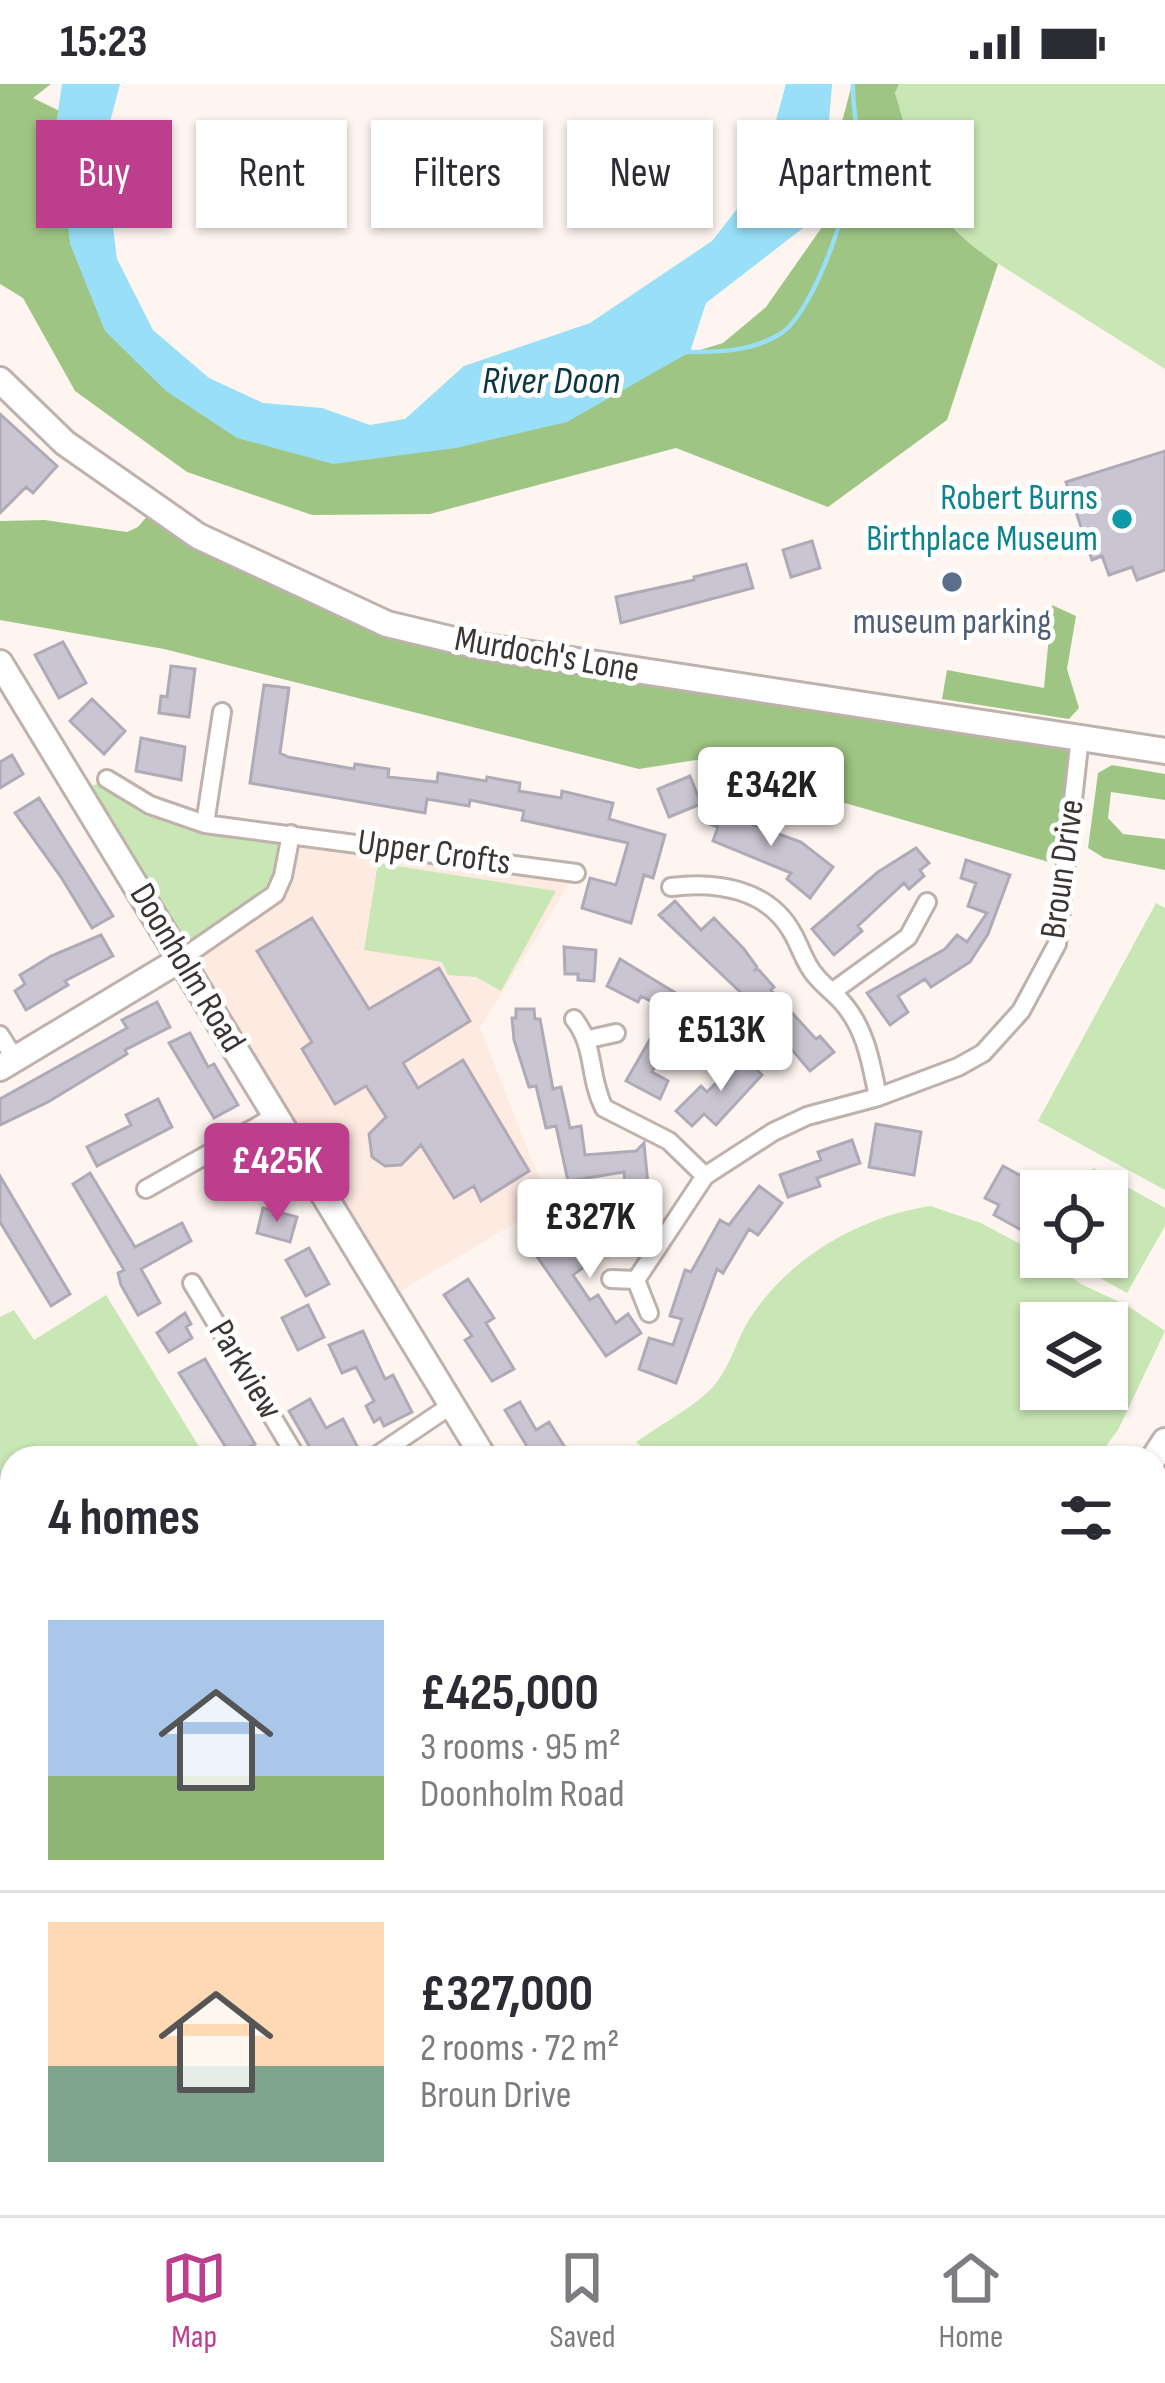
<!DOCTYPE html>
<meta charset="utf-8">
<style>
body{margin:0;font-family:"Sofia Sans Condensed",sans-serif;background:#f2f2f3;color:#2b2b33;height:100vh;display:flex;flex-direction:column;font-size:45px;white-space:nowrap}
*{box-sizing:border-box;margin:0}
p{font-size:39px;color:#7c7c81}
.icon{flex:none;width:66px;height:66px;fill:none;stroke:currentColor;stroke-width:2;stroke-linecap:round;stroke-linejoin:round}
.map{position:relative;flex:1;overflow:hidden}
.details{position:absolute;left:0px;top:1362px;width:1167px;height:771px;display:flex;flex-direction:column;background:#fff;border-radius:36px 36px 0 0;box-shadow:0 3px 9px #0004}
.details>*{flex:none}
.top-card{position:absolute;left:36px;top:36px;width:1095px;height:108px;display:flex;gap:24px}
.buttons{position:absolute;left:1020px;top:1086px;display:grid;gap:24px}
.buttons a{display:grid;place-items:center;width:108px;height:108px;border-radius:0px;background:#fff;box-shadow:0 3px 9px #0004;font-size:60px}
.price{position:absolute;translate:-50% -102px;padding:0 27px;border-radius:12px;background:#fff;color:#222;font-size:39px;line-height:78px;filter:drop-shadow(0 3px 6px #0008)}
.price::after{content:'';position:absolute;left:50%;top:72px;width:36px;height:27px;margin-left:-18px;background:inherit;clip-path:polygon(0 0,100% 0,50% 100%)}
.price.on{background:#bc3e8d;color:#fff}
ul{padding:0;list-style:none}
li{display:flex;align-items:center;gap:36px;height:300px;padding:0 48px}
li+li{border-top:3px solid #e1e1e2}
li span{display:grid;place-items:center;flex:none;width:336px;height:240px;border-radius:0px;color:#555}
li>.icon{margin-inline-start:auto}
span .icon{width:144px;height:144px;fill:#fffc;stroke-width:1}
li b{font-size:51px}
h2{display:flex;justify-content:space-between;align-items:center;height:144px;padding:0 48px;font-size:51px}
.pill{padding:0 42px;border-radius:0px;background:#fff;box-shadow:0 3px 9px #0004;font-size:42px;line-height:108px}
.pill.on{background:#bc3e8d;color:#fff}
.status{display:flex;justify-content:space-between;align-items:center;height:84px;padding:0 60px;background:#fff;direction:ltr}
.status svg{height:33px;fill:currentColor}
.tabs{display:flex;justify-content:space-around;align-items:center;height:168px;border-top:3px solid #e1e1e2;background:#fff;font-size:33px;color:#7c7c81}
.tabs a{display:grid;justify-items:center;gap:6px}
.tabs .on{color:#bc3e8d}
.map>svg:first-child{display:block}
.built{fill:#fdebe2}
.green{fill:#c9e6b5;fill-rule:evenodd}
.forest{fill:#9fc584}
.water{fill:#98dff7}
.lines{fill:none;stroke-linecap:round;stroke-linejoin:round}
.stream{stroke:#98dff7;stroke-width:4.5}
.building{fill:#cac5d2;stroke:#afaab6;stroke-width:3}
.street-casing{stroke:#bfb1ab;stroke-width:22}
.secondary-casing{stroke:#bfb1ab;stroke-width:30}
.street{stroke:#fff;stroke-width:16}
.secondary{stroke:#fff;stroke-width:24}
.culture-dot{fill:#0f9aa8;stroke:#fff;stroke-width:4.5}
.service-dot{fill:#5c6f8a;stroke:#fff;stroke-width:4.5}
.labels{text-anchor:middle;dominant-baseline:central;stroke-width:10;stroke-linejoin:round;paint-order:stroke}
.culture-label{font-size:36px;fill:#0d838f;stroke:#fff;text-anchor:end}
.service-label{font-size:36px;fill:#4e5e75;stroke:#fff}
.street-label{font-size:36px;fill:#3b3533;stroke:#fff}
.water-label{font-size:39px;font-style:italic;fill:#093642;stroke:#fff}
</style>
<div class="status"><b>15:23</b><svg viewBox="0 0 49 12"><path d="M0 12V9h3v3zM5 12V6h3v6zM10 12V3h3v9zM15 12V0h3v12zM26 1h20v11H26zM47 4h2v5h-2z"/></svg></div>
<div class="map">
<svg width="1165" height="2131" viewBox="0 0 1165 2131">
<rect width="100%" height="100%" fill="#fef5f1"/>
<path class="built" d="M 291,750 L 576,789 L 480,944 L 549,1119 L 389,1214 L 181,875 Z"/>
<path class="green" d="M 899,0 L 1165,0 L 1165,285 L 970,162 L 926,111 L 895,9 Z
M 107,695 L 150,721 L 291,750 L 275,810 L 181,875 L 79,708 Z
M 378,779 L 556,807 L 501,907 L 476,893 L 448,891 L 442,878 L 364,866 Z
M 1156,819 L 1165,824 L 1165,1106 L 1038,1037 Z
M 1093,1084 L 1165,1124 L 1165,1142 L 1127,1209 L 1062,1173 L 1107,1173 L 1107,1107 L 1080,1107 Z
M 930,1122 L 981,1139 L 1039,1170 L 1081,1200 L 1128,1222 L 1165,1247 L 1118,1346 L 1097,1374 L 655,1374 L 636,1358 C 660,1341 691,1325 712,1304 C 730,1285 737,1253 752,1231 C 792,1172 860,1133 930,1122 ZM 1041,1239 L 1107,1239 L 1107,1305 L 1041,1305 Z
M 106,1211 L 206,1374 L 12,1374 L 12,1621 L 7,1624 L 0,1613 L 0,1233 L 14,1226 L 34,1256 Z"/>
<path class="forest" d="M 0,0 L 51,0 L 33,14 L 74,34 L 109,233 L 224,337 L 344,375 L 723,259 L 766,223 L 822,143 L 835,64 L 852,0 L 899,0 L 895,9 C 919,87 924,133 998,180 L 947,336 L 828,423 L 676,364 L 430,430 L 312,431 L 187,388 L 75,307 L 23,214 L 0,200 Z
M 154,424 L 387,540 L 1080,653 L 1066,783 L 696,676 L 639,685 L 164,565 L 0,536 L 0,437 L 45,436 L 127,448 L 138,443 Z
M 1052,521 L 1076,532 L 1067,585 L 1079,624 L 1069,635 L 942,615 L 947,586 L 1044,604 Z
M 1112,681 L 1165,690 L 1165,716 L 1111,708 L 1108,734 L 1123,750 L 1165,755 L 1165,786 L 1104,774 L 1088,764 L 1098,689 Z
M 0,1936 L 12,1952 L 12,2121 L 140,2121 L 148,2131 L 0,2131 Z
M 271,2121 C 297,2121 340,2128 362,2121 L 653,2121 L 657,2131 L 510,2131 L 506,2123 L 480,2131 L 265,2131 Z"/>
<path class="water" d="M 62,0 L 120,0 L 103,65 L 117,175 L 153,246 L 209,294 L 263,319 L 322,324 L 370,341 L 405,335 L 464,282 L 590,239 L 712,157 L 759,97 L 786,0 L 832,0 L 825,87 L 807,141 L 706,219 L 690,268 L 567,338 L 456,364 L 333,380 L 237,354 L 166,307 L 105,247 L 70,160 L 56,41 Z"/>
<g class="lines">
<path class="stream" d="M 690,268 C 722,268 752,267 780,250 C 815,229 855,106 857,65 C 858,43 852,21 853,0"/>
</g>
<path class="building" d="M 0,330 L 57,382 L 33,409 L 26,403 L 0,429 Z
M 1165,367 L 1165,486 L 1137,496 L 1132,483 L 1109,491 L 1102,472 L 1092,476 L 1066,398 Z
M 812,457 L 820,484 L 791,493 L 783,466 Z
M 746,480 L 753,504 L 621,539 L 616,513 L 694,496 L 694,493 Z
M 63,558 L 86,599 L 59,614 L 35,571 Z
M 171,582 L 195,585 L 189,633 L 159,629 L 161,612 L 167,613 Z
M 264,601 L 289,604 L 280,669 L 288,673 L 354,685 L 355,680 L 389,685 L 388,693 L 437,698 L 438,689 L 486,697 L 487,693 L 520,699 L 519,707 L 561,714 L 562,707 L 613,719 L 609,735 L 665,751 L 653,794 L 644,791 L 631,839 L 582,824 L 590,794 L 616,801 L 628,759 L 522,736 L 524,727 L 470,716 L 469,722 L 427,715 L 425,729 L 250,699 Z
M 92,615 L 125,647 L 104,670 L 70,637 Z
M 141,654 L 185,663 L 181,696 L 136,687 Z
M 12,671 L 23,690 L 0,704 L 0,678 Z
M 690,692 L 701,720 L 669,733 L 658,705 Z
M 39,714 L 113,832 L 92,844 L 61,793 L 15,729 Z
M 717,721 L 750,733 L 748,739 L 801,758 L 833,783 L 810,814 L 787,795 L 791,789 L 713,757 L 718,743 L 710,740 Z
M 916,764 L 929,779 L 920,786 L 924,792 L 909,805 L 904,799 L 858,842 L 862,847 L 834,871 L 812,845 L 878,788 Z
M 966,776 L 1010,791 L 988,850 L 970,878 L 931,903 L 925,895 L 898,912 L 908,928 L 890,941 L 867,909 L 945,865 L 957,851 L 967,858 L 987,829 L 968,822 L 976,799 L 961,794 Z
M 675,817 L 701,846 L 714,834 L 744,865 L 757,883 L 755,886 L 759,886 L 774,903 L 771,906 L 816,955 L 820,952 L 834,968 L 810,987 L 754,921 L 659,831 Z
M 312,834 L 369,925 L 439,884 L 470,937 L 403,979 L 418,1004 L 463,976 L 529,1087 L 481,1117 L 474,1102 L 454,1114 L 421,1061 L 401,1081 L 385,1082 L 372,1073 L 369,1050 L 386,1033 L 366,1002 L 335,1020 L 302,965 L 312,958 L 257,867 Z
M 101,851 L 113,872 L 65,897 L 68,901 L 26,926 L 15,907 L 25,900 L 20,891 L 51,872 Z
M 564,863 L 596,866 L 594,897 L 578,896 L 578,890 L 565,890 Z
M 620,875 L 697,922 L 676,964 L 667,959 L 652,988 L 668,997 L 660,1015 L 626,997 L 667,926 L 641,912 L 638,918 L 607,902 Z
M 157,918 L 170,943 L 125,966 L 127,970 L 48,1018 L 0,1041 L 0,1015 L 127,944 L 122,936 Z
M 516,925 L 534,925 L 535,935 L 540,935 L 553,1005 L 561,1003 L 570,1044 L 581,1042 L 585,1071 L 636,1067 L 644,1059 L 648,1101 L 625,1102 L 624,1088 L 568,1097 L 556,1042 L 546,1044 L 536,1002 L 529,1003 L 514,956 L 512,934 L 516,934 Z
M 190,949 L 208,983 L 214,980 L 238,1021 L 214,1034 L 169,959 Z
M 743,972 L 762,991 L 716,1041 L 704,1030 L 692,1042 L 676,1027 L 701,1002 L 707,1008 Z
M 158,1015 L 172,1043 L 97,1082 L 87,1063 L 131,1041 L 126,1031 Z
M 876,1040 L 921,1048 L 914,1091 L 869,1083 Z
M 852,1056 L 860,1079 L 817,1094 L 820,1102 L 788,1113 L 780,1091 L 821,1076 L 818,1068 Z
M 248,1062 L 268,1102 L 243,1114 L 224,1075 Z
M 1003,1082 L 1041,1103 L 1041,1144 L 1030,1138 L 1025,1148 L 994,1131 L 999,1121 L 985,1114 Z
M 90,1089 L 135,1163 L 182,1139 L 191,1157 L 141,1185 L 160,1219 L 138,1231 L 121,1201 L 118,1189 L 124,1186 L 73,1100 Z
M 0,1092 L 70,1210 L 51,1222 L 0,1138 Z
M 759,1102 L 782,1119 L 758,1151 L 749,1145 L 723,1189 L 717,1185 L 676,1299 L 639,1285 L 649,1254 L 673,1261 L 682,1235 L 670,1232 L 685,1186 L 691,1188 L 720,1136 L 729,1141 Z
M 608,1122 L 620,1142 L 611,1147 L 618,1158 L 573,1191 L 590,1216 L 598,1211 L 616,1239 L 628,1230 L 641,1249 L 606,1272 L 538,1174 L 587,1145 L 583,1138 Z
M 263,1124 L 297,1133 L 290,1158 L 257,1149 Z
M 309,1164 L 329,1200 L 306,1212 L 286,1176 Z
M 468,1195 L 494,1234 L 486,1239 L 514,1285 L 492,1297 L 465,1256 L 472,1252 L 444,1211 Z
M 308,1221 L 324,1253 L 298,1266 L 282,1234 Z
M 185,1229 L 191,1240 L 186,1243 L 192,1254 L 169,1268 L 157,1249 Z
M 363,1247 L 385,1295 L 393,1291 L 412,1328 L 384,1342 L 380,1334 L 374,1338 L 366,1322 L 374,1317 L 356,1283 L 342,1289 L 329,1261 Z
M 205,1275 L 255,1360 L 232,1373 L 179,1289 Z
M 310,1315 L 326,1344 L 343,1335 L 357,1362 L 333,1374 L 316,1374 L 289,1327 Z
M 520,1318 L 536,1346 L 549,1338 L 566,1365 L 552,1374 L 534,1374 L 505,1326 Z"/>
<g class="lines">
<g class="street-casing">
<path id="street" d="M 107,695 L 150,721 L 205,740 L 576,789
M 205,740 L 222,628
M 671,803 C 717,797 769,805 793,850 C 801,864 805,880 815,891 C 823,901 834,909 842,918 C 866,945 871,979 878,1013
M 181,875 L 275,810 L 283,792 L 291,750
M 832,908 L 908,853 L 927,818
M 574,935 C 596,963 588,992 604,1024 L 669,1057 L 705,1092
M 0,951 L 15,975
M 589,955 L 616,949
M 146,1105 L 277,1031
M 611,1195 L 636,1196
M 192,1199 L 297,1374
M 649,1229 L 636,1196 L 705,1092 L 773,1048 L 807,1032 L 878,1013 L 958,983 L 983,969 L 1021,927 L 1057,860 L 1080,653
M 373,1374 L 453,1320
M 1155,1518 L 1165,1532
M 0,1629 L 12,1621
M 0,1928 L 12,1944
M 1033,2131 L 1052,2121"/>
</g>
<g class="secondary-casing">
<path id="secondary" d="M 0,296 L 65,359 L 198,452 L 387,540 L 479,562 L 1165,667
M 0,579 L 484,1374
M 0,984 L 181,875
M 1154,1374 L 1165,1357
M 1108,2121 L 1116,2131
M 242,2131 L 247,2121"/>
</g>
<use href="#street" class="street"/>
<use href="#secondary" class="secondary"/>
</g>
<circle class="culture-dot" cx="1122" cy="435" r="12"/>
<circle class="service-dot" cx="952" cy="498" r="12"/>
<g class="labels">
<g class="culture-label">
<text x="1098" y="414">Robert Burns<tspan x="1098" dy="41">Birthplace Museum</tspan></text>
</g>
<g class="service-label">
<text x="952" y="538">museum parking</text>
</g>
<g class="street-label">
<text transform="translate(547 571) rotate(10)">Murdoch's Lone</text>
<text transform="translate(434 769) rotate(8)">Upper Crofts</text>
<text transform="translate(1063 785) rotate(-82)">Broun Drive</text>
<text transform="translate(187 884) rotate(59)">Doonholm Road</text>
<text transform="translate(245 1286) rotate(59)">Parkview</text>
</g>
<g class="water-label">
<text x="551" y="297">River Doon</text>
</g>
</g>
</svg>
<div class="buttons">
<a><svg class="icon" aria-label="locate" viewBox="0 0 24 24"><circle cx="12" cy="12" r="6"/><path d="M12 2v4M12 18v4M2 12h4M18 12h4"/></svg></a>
<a><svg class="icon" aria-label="layers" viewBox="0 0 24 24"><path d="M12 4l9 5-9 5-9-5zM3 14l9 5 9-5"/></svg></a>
</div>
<b class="price" style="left:771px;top:765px">£342K</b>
<b class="price" style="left:721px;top:1010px">£513K</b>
<b class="price on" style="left:277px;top:1141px">£425K</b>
<b class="price" style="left:590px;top:1197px">£327K</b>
<div class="top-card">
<a class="pill on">Buy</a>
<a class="pill">Rent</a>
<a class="pill">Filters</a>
<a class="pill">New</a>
<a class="pill">Apartment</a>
</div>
<section class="details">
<h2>4 homes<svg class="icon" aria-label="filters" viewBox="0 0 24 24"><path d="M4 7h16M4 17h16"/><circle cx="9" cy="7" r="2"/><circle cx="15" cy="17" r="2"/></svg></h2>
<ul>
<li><span style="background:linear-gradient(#a9c7e8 65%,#8fb573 0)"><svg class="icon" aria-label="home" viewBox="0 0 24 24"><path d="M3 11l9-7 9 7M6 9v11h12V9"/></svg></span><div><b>£425,000</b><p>3 rooms · 95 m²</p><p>Doonholm Road</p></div></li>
<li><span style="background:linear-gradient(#ffd9b3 60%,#7fa58c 0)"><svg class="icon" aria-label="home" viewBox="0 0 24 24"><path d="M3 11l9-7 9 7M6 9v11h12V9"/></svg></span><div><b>£327,000</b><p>2 rooms · 72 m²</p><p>Broun Drive</p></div></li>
</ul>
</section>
</div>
<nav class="tabs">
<a class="on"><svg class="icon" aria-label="map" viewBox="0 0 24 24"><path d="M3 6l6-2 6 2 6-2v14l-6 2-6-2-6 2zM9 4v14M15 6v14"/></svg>Map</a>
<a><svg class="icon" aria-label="saved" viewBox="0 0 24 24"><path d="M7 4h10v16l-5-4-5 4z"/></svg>Saved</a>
<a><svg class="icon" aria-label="home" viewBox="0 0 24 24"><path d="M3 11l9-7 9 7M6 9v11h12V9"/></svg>Home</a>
</nav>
